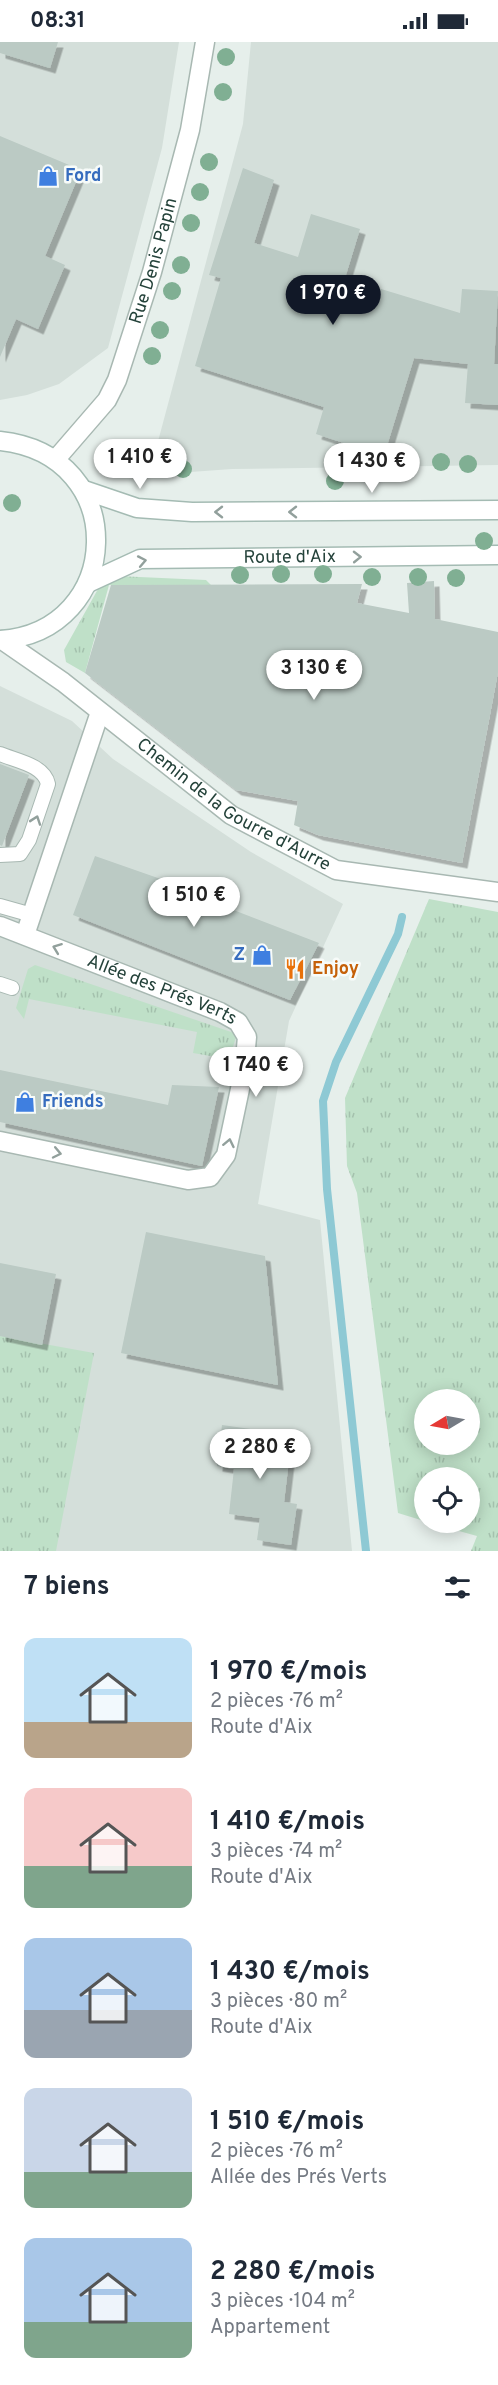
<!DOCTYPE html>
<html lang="fr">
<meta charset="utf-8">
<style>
body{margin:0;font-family:Overpass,sans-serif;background:#f2f2f3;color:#1f2937;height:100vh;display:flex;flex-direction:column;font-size:22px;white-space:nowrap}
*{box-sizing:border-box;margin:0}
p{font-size:20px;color:#747a83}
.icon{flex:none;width:33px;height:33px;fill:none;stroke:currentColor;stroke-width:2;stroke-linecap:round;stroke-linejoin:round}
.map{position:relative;height:1509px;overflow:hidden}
.details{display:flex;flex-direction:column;background:#fff;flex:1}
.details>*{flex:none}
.needle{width:39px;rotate:260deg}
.controls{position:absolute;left:414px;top:1347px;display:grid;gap:12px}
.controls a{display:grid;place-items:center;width:66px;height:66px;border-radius:50%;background:#fff;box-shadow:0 3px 15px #0003;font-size:30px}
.price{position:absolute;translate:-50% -51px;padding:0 14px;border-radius:21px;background:#fff;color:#222;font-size:20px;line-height:39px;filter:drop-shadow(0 2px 3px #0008)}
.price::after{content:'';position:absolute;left:50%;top:36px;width:18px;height:14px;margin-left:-9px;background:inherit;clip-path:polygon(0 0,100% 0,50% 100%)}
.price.selected{background:#111827;color:#fff}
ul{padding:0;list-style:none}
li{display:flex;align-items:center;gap:18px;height:150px;padding:0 24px}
li span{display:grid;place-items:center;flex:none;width:168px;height:120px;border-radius:12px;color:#555}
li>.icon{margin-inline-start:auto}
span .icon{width:72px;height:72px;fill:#fffc;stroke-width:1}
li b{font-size:26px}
h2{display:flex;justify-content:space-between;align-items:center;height:72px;padding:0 24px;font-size:26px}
.status{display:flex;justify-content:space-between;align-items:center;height:42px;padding:0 30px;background:#fff;direction:ltr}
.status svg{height:16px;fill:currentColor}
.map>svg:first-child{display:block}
.built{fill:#d4dfda}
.grass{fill:url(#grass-tufts);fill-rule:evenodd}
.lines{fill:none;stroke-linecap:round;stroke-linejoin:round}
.stream{stroke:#8ec9d4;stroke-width:8}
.building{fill:#bbcac4;filter:url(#shadow)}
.lane-casing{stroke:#a8b8b2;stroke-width:16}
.street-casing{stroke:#a8b8b2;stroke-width:21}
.secondary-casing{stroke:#a4bbb3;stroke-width:21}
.lane{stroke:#fff;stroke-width:14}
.street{stroke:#fff;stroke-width:18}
.secondary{stroke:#fff;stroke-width:18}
.tree{fill:#80af93}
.oneway{stroke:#92a09c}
.labels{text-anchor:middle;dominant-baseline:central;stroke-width:5;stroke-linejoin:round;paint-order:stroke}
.shop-label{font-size:18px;font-weight:bold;fill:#366cbe;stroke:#f7fbf9;text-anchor:start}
.street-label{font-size:18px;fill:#24423a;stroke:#f7fbf9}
.food-label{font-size:18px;font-weight:bold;fill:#c56008;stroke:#f7fbf9;text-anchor:start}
</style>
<div class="status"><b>08:31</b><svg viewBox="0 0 49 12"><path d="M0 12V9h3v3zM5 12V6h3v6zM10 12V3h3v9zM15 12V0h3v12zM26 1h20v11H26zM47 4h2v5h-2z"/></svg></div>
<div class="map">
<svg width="498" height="1509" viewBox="0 0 498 1509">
<defs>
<pattern id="grass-tufts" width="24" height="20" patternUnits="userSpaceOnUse" patternTransform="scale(1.5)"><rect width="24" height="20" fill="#bfe0c8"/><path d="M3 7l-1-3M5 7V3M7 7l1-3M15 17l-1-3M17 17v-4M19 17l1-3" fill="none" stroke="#a4c1ad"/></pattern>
<filter id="shadow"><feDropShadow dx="5.5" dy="5.5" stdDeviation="0" flood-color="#0004"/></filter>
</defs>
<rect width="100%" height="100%" fill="#e6efeb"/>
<path class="built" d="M 0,0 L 179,0 L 162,106 L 108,306 L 59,342 L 27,353 L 0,358 Z
M 251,0 L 498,0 L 498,423 L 232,427 L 149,433 L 243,82 Z
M 0,644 L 72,679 L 113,717 L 251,810 L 343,862 L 289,979 L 258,1162 L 320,1178 L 352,1509 L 0,1509 Z"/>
<path class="grass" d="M 117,534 L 206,538 L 211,543 L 109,543 L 85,631 L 66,620 L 64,608 L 98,547 Z
M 429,857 L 498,870 L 498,1509 L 471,1509 L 477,1494 L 430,1481 L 470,1480 L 470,1436 L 424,1436 L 424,1479 L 398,1471 L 357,1151 L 347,1124 L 345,1056 ZM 424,1358 L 470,1358 L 470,1402 L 424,1402 Z
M 35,923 L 237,992 L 232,1008 L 220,1006 L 216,1015 L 193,1011 L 197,990 L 29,957 L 24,977 L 16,966 L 28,927 Z
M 0,1294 L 94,1311 L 56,1509 L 0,1509 Z"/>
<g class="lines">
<path class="stream" d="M 366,1509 L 327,1147 L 323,1059 L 336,1020 L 398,892 L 402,875"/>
</g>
<path class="building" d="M 0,0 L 58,0 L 50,26 L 0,11 Z
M 0,94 L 81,128 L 45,214 L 65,223 L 38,287 L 16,277 L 0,315 Z
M 243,126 L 274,138 L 254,201 L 298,215 L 311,172 L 360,187 L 345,236 L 460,271 L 462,247 L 498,249 L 494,322 L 498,322 L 498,363 L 465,361 L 468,322 L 414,316 L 386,407 L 371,403 L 369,409 L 316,392 L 324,365 L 195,324 L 221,236 L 209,233 Z
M 434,539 L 435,577 L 498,590 L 498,630 L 462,821 L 318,793 L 294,783 L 298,759 L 236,748 L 85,631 L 111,543 L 362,542 L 357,561 L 409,571 L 407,541 Z
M 0,722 L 29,733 L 2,804 L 0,803 Z
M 95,814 L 195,849 L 214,857 L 213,860 L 319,901 L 290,958 L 73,873 Z
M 0,1028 L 168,1063 L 172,1043 L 219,1045 L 202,1124 L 0,1080 Z
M 146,1190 L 265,1214 L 278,1343 L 121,1311 Z
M 0,1221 L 56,1232 L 42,1303 L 0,1294 Z
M 222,1383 L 292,1393 L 284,1460 L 297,1462 L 291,1503 L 257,1498 L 260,1476 L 229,1472 L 234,1427 L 217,1424 Z"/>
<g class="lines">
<g class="lane-casing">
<path id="lane" d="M 0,712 C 17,719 44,723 48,742 L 29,798 L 20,812 L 0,813
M 0,864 L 32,873
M 0,942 L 12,946"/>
</g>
<g class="street-casing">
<g id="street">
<path id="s1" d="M 56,417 L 107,358 L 117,338 L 152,230 L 190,88 L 205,0"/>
<path id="s2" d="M 2,598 L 63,640 L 231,773 L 336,828 L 498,850"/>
<path id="s3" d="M 0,884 L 220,970 L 238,980 L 247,995 L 244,1028 L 226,1113 L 210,1135 L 188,1138 L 0,1099"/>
<path d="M 25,893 L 100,670"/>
</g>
</g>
<g class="secondary-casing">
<g id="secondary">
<path d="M 0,399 C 132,413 124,590 0,598"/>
<path d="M 84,448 L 137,466 L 192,470 L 498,468"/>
<path id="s4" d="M 88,541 L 140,517 L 498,513"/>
</g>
</g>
<use href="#lane" class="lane"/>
<use href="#street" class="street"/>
<use href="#secondary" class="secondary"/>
</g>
<g class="tree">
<circle cx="226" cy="15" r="9"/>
<circle cx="223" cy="50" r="9"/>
<circle cx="209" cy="120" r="9"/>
<circle cx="200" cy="150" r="9"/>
<circle cx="191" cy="181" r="9"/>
<circle cx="181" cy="223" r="9"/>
<circle cx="172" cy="249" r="9"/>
<circle cx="160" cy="288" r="9"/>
<circle cx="152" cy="314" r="9"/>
<circle cx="441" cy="420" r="9"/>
<circle cx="468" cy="422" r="9"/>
<circle cx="183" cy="427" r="9"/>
<circle cx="395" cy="428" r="9"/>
<circle cx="335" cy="439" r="9"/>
<circle cx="12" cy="461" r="9"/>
<circle cx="484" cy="499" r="9"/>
<circle cx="281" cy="532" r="9"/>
<circle cx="323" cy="532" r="9"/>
<circle cx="240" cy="533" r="9"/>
<circle cx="372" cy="535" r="9"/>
<circle cx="418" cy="535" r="9"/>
<circle cx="456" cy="536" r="9"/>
</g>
<defs><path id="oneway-chevron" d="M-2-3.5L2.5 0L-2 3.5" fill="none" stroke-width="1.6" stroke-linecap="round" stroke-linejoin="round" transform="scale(1.5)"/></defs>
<g class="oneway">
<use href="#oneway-chevron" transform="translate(219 470) rotate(180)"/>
<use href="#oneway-chevron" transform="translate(293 470) rotate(-180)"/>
<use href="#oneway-chevron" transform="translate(357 515) rotate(-1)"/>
<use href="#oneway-chevron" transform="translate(142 519) rotate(-11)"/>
<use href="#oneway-chevron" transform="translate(36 778) rotate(-71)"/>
<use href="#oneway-chevron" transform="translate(57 906) rotate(-159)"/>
<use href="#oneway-chevron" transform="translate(229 1101) rotate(-78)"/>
<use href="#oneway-chevron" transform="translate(57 1111) rotate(12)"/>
</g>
<defs>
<g id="shop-bare" transform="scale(1.62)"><path d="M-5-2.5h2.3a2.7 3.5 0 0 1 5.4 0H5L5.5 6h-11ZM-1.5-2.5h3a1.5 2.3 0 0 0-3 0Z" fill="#3f7fe0" stroke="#f7fbf9" stroke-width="2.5" paint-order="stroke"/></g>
<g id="restaurant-bare" transform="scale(1.62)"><path d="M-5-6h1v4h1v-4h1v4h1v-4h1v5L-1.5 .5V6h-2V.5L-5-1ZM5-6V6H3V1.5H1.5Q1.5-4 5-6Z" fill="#e8710a" stroke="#f7fbf9" stroke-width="2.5" paint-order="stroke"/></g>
</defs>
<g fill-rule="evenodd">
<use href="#shop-bare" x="48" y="134"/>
<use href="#shop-bare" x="262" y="913"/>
<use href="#restaurant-bare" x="295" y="927"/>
<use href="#shop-bare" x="25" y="1060"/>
</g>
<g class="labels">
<g class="shop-label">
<text x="65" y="134">Ford</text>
<text x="245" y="913" text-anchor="end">Z</text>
<text x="42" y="1060">Friends</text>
</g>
<g class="street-label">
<text stroke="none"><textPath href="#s1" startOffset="225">Rue Denis Papin</textPath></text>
<text stroke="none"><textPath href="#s4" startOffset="207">Route d'Aix</textPath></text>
<text stroke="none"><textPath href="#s2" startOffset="285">Chemin de la Gourre d'Aurre</textPath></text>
<text stroke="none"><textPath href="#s3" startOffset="174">Allée des Prés Verts</textPath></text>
</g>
<g class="food-label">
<text x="312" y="927">Enjoy</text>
</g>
</g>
</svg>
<div class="controls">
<a><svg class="needle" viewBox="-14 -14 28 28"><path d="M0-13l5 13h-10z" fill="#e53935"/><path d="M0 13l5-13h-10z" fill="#747a83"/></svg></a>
<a><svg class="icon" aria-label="locate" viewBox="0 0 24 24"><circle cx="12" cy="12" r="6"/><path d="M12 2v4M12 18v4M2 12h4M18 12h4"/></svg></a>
</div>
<b class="price selected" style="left:333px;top:284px">1 970 €</b>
<b class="price" style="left:140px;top:448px">1 410 €</b>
<b class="price" style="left:372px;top:452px">1 430 €</b>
<b class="price" style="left:314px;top:659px">3 130 €</b>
<b class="price" style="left:194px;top:886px">1 510 €</b>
<b class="price" style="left:256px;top:1056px">1 740 €</b>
<b class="price" style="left:260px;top:1438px">2 280 €</b>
</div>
<section class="details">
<h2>7 biens<svg class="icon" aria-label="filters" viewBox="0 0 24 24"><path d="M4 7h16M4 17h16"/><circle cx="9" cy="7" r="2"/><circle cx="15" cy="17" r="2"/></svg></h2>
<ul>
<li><span style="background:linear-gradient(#bfe0f5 70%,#b9a48a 0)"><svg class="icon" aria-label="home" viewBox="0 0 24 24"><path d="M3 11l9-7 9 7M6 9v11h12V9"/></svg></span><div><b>1 970 €/mois</b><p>2 pièces · 76 m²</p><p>Route d'Aix</p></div></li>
<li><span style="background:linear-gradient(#f6c9c9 65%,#7fa58c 0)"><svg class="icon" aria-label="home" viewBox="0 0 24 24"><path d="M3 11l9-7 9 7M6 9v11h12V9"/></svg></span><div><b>1 410 €/mois</b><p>3 pièces · 74 m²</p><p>Route d'Aix</p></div></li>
<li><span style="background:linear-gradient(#a9c7e8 60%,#9aa5b1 0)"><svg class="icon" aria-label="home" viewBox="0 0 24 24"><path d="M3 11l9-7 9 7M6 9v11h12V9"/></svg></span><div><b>1 430 €/mois</b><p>3 pièces · 80 m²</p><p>Route d'Aix</p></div></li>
<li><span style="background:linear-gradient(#c9d6e8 70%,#7fa58c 0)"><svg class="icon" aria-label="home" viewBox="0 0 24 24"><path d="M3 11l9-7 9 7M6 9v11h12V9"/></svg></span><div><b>1 510 €/mois</b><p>2 pièces · 76 m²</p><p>Allée des Prés Verts</p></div></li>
<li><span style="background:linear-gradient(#a9c7e8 70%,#7fa58c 0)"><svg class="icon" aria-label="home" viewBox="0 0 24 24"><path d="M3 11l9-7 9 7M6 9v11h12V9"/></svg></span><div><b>2 280 €/mois</b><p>3 pièces · 104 m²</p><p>Appartement</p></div></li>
</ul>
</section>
